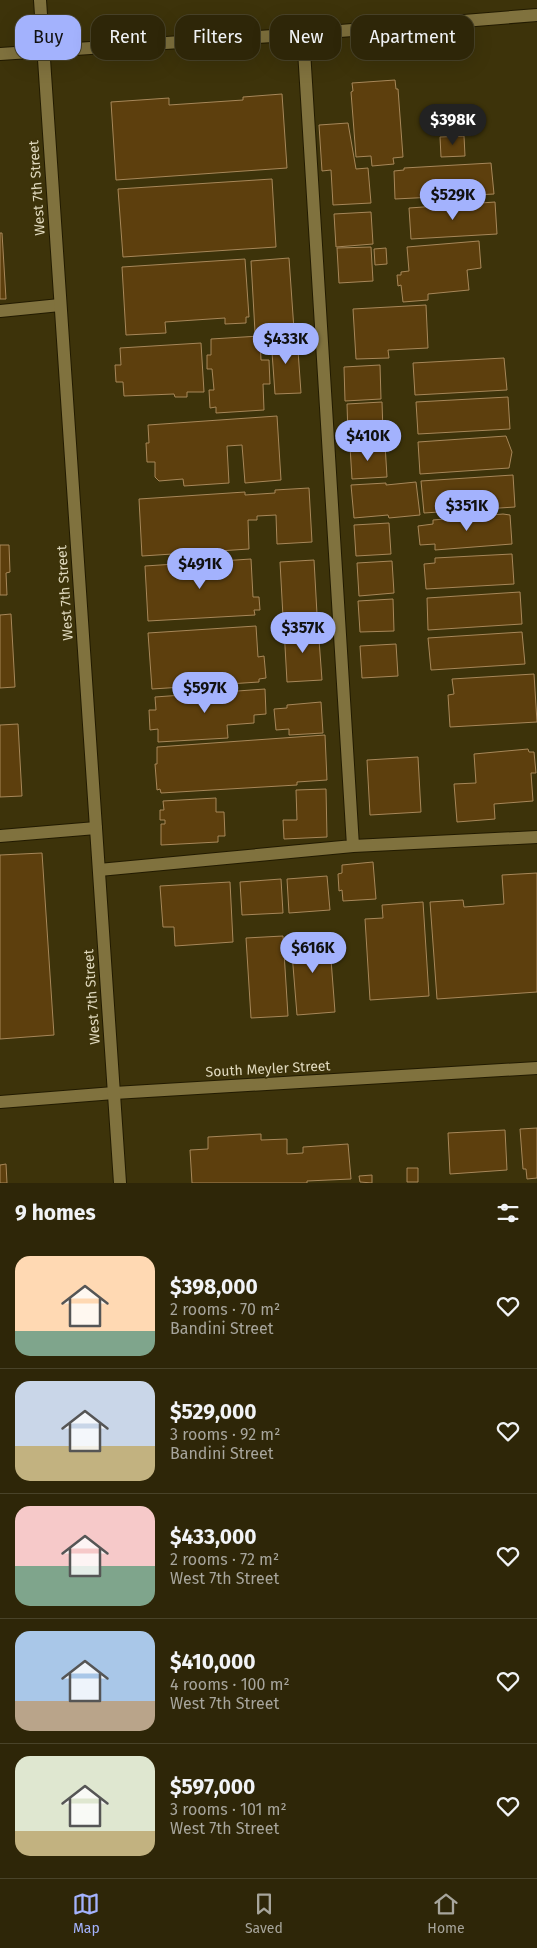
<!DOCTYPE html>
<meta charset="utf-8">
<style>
body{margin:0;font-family:"Fira Sans",sans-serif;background:#3a3216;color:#f1f3f6;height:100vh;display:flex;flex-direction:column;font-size:19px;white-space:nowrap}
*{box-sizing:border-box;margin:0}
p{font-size:16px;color:#a7a59c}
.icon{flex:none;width:28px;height:28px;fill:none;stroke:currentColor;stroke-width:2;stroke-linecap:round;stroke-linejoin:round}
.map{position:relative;height:1183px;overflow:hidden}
.side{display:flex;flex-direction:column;background:#2e2608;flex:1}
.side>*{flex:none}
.hud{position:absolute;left:15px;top:15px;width:508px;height:45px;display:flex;gap:10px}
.price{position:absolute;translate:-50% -42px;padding:0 11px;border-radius:18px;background:#a3b2fd;color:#111;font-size:16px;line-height:32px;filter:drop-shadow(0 1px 2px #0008)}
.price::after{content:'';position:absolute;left:50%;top:30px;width:15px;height:11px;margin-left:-8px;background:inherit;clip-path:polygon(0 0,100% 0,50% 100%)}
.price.active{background:#222;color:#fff}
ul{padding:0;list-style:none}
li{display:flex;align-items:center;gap:15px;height:125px;padding:0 15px}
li+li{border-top:1px solid #494329}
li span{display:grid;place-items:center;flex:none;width:140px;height:100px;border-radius:15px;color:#555}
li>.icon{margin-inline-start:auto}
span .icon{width:60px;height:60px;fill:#fffc;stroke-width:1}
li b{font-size:21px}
h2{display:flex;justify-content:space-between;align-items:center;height:60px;padding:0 15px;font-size:21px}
.pill{padding:0 18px;border-radius:15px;background:#2e2608;box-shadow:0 5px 20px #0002,0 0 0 1px #494329;font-size:18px;line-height:45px}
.pill.active{background:#a3b2fd;color:#111}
.dock{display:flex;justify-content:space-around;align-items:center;height:70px;border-top:1px solid #494329;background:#2e2608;font-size:14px;color:#a7a59c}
.dock a{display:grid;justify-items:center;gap:2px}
.dock .active{color:#a3b2fd}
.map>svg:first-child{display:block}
.building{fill:#5d3f0d;stroke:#a78759}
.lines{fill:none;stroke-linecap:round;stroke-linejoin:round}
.service-casing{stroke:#221b01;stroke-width:14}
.minor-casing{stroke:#221b01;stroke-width:14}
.tertiary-casing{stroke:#221b01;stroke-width:14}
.service{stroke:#80723e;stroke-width:12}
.minor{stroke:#80723e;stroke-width:12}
.tertiary{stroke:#80723e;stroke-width:12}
.labels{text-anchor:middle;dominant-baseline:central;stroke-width:4;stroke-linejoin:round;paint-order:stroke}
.street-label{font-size:14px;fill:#e1dabf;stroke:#3d330a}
</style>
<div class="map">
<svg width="537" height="1183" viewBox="0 0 537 1183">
<rect width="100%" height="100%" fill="#3d330a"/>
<path class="building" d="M 395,80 L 396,89 L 398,89 L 403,157 L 393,158 L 394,164 L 372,166 L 371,156 L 356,157 L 351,92 L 353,91 L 352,83 Z
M 282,94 L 287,168 L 116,180 L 111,102 L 169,98 L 169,105 L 243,100 L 243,97 Z
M 348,123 L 356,169 L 368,168 L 371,203 L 333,205 L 331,170 L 322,171 L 319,125 Z
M 464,136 L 465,156 L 441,157 L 440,137 Z
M 491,163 L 494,194 L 395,199 L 394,171 L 404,170 L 404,168 Z
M 272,179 L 276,247 L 123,257 L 118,189 Z
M 495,202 L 497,234 L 411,239 L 409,208 Z
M 371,212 L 373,244 L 336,247 L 334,214 Z
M 0,233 L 2,233 L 6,299 L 0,299 Z
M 479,241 L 481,268 L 467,270 L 469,290 L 428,294 L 428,300 L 403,302 L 401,285 L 398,286 L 397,275 L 401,275 L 401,272 L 409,271 L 407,247 Z
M 371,247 L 373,281 L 339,283 L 337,248 Z
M 386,248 L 387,264 L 375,265 L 374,249 Z
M 289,258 L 294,330 L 255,332 L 251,261 Z
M 245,259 L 249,317 L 246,317 L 246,323 L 225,324 L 225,318 L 165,322 L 166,333 L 126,335 L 122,267 Z
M 426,305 L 428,348 L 388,350 L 389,358 L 356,359 L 353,309 Z
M 260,336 L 261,360 L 269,360 L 270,384 L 263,384 L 264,410 L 216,413 L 216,407 L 210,408 L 209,390 L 214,390 L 212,369 L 207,369 L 207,355 L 211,355 L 211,339 Z
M 297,336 L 301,393 L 275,394 L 271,338 Z
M 201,343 L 204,392 L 187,392 L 187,397 L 175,397 L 174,394 L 124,396 L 123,382 L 116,382 L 115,365 L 121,365 L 120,348 Z
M 504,358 L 507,390 L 415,395 L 413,363 Z
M 380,365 L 381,399 L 345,401 L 344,367 Z
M 508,397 L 510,429 L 418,434 L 416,402 Z
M 382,402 L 383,433 L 348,435 L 347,404 Z
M 277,416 L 281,480 L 245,483 L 242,445 L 227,446 L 229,483 L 184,486 L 183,479 L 159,481 L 155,477 L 155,462 L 147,462 L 146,443 L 149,443 L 148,425 Z
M 506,436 L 512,452 L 509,468 L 420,474 L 418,442 Z
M 385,444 L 387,477 L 352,479 L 350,446 Z
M 513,475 L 515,507 L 424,513 L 421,481 Z
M 416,482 L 420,515 L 389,518 L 388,515 L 354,518 L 351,485 L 386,483 L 386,485 Z
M 309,488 L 312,542 L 277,544 L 276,515 L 257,516 L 257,520 L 248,520 L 249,549 L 142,556 L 139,499 L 245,492 L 245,495 L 275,493 L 275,490 Z
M 503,514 L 510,515 L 512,544 L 435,550 L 435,544 L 420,545 L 418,526 L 433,524 L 433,520 Z
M 389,523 L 391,554 L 356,556 L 354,525 Z
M 0,545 L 9,545 L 10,572 L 6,573 L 7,595 L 0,595 Z
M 512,554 L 514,584 L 426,589 L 424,564 L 435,563 L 435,558 Z
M 251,559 L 253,597 L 259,597 L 260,610 L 254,610 L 255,615 L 148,621 L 145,566 Z
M 314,560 L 317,614 L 283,617 L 280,562 Z
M 392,561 L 394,593 L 359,596 L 357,563 Z
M 520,592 L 522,624 L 428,630 L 427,598 Z
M 393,599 L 394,631 L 360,632 L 358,601 Z
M 11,614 L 15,687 L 0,688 L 0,615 Z
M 256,626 L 258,657 L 264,656 L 266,678 L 259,679 L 259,682 L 152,689 L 148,633 Z
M 318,626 L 322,680 L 287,682 L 284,628 Z
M 522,632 L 525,664 L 431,670 L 428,638 Z
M 396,644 L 398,676 L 362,678 L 360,646 Z
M 534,674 L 537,722 L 450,727 L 448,695 L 454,694 L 452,679 Z
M 265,689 L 266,714 L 254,715 L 254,723 L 227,725 L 228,738 L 158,742 L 158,729 L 150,730 L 149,710 L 156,710 L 155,697 Z
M 321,702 L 323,733 L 289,735 L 289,729 L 276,730 L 274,709 L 287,708 L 287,705 Z
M 18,724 L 22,796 L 0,797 L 0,725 Z
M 325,735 L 327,780 L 297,782 L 297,785 L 161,793 L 160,789 L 157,790 L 155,764 L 157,764 L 157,747 Z
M 528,749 L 529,752 L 534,752 L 536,773 L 531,773 L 533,801 L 494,804 L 495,819 L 457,822 L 454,784 L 476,783 L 474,754 Z
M 418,757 L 421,812 L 370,815 L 367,760 Z
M 326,789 L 327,837 L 284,839 L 283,820 L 297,820 L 296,790 Z
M 216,798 L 216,812 L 224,812 L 225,836 L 218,836 L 218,842 L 161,845 L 161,824 L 165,824 L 165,820 L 160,820 L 160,810 L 164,810 L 163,801 Z
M 42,853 L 54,1035 L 0,1039 L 0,855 Z
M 373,862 L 376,899 L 343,901 L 342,890 L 339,891 L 338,874 L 342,873 L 342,865 Z
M 537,873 L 537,992 L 437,999 L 430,902 L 463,900 L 464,907 L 504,904 L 502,875 Z
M 327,876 L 330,910 L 289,913 L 287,879 Z
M 281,879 L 283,913 L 242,915 L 240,882 Z
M 230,882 L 233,942 L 175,946 L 174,927 L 163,927 L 160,886 Z
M 423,902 L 429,996 L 370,1000 L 365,919 L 383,918 L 382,905 Z
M 329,933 L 335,1012 L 297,1015 L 291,941 L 292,941 L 292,936 Z
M 283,936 L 288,1016 L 251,1018 L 246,938 Z
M 537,1128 L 537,1178 L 527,1179 L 526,1169 L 523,1169 L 520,1129 Z
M 505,1130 L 507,1170 L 450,1174 L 448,1133 Z
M 261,1134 L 261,1140 L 287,1139 L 287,1154 L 303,1153 L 303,1147 L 348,1144 L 351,1179 L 307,1181 L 307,1183 L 192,1183 L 190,1150 L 208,1149 L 208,1137 Z
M 6,1164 L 7,1183 L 0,1183 L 0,1165 Z
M 407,1168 L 418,1168 L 418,1182 L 407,1182 Z
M 372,1175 L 372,1183 L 360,1182 L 359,1176 Z"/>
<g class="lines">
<g class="service-casing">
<path id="service" d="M 303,34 L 353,846
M 0,311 L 60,305
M 0,836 L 96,828
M 99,870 L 353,846 L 537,837"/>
</g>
<g class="minor-casing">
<path id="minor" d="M 0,1102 L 114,1093 L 537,1068"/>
</g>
<g class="tertiary-casing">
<path id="tertiary" d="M 40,0 L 120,1183
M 0,54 L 303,34 L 537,15"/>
</g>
<use href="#service" class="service"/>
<use href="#minor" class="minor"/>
<use href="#tertiary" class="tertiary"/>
</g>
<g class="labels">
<g class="street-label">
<text transform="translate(37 188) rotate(-94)">West 7th Street</text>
<text transform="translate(65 593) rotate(-94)">West 7th Street</text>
<text transform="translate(92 997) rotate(-94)">West 7th Street</text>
<text transform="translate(268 1069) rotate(-3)">South Meyler Street</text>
</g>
</g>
</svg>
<b class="price active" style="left:453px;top:146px">$398K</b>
<b class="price" style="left:453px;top:221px">$529K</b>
<b class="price" style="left:286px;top:365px">$433K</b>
<b class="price" style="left:368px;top:462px">$410K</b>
<b class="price" style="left:467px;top:532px">$351K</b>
<b class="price" style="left:200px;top:590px">$491K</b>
<b class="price" style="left:303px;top:654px">$357K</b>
<b class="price" style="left:205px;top:714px">$597K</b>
<b class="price" style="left:313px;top:974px">$616K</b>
<div class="hud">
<a class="pill active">Buy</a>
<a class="pill">Rent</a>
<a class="pill">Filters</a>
<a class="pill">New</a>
<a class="pill">Apartment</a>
</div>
</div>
<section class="side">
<h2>9 homes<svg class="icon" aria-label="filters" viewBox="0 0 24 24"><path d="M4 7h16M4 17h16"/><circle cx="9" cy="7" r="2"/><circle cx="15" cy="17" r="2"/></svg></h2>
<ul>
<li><span style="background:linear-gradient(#ffd9b3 75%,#7fa58c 0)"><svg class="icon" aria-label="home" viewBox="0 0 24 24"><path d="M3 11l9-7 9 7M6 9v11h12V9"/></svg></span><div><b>$398,000</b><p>2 rooms · 70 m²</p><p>Bandini Street</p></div><svg class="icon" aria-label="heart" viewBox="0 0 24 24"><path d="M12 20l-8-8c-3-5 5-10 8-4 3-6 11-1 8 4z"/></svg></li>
<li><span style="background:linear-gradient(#c9d6e8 65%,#c2b280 0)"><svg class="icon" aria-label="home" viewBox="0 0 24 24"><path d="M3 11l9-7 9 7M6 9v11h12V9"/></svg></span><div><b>$529,000</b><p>3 rooms · 92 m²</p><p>Bandini Street</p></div><svg class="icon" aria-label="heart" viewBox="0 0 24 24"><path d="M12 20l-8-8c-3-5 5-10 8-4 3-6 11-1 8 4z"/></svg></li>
<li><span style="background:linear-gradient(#f6c9c9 60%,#7fa58c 0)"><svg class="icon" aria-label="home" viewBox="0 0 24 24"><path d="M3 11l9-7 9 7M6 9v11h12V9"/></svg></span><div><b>$433,000</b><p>2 rooms · 72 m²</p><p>West 7th Street</p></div><svg class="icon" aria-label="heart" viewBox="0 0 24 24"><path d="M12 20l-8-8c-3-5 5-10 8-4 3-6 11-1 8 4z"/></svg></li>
<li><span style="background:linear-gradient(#a9c7e8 70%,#b9a48a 0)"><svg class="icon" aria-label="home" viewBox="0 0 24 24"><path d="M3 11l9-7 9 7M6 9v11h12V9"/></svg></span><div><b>$410,000</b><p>4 rooms · 100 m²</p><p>West 7th Street</p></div><svg class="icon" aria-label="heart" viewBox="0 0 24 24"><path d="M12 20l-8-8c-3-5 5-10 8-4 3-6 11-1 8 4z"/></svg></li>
<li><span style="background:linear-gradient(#dfe7d0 75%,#c2b280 0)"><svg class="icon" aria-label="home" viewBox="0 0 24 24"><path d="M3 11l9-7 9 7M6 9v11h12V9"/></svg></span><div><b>$597,000</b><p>3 rooms · 101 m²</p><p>West 7th Street</p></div><svg class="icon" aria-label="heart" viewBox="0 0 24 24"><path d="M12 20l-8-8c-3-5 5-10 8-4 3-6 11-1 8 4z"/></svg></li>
</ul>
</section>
<nav class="dock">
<a class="active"><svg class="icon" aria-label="map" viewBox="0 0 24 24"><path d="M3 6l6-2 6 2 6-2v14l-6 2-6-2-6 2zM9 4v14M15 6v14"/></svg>Map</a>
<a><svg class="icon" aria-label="saved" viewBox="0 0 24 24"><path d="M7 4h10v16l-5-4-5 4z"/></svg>Saved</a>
<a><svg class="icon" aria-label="home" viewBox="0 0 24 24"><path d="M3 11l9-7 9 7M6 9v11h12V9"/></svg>Home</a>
</nav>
